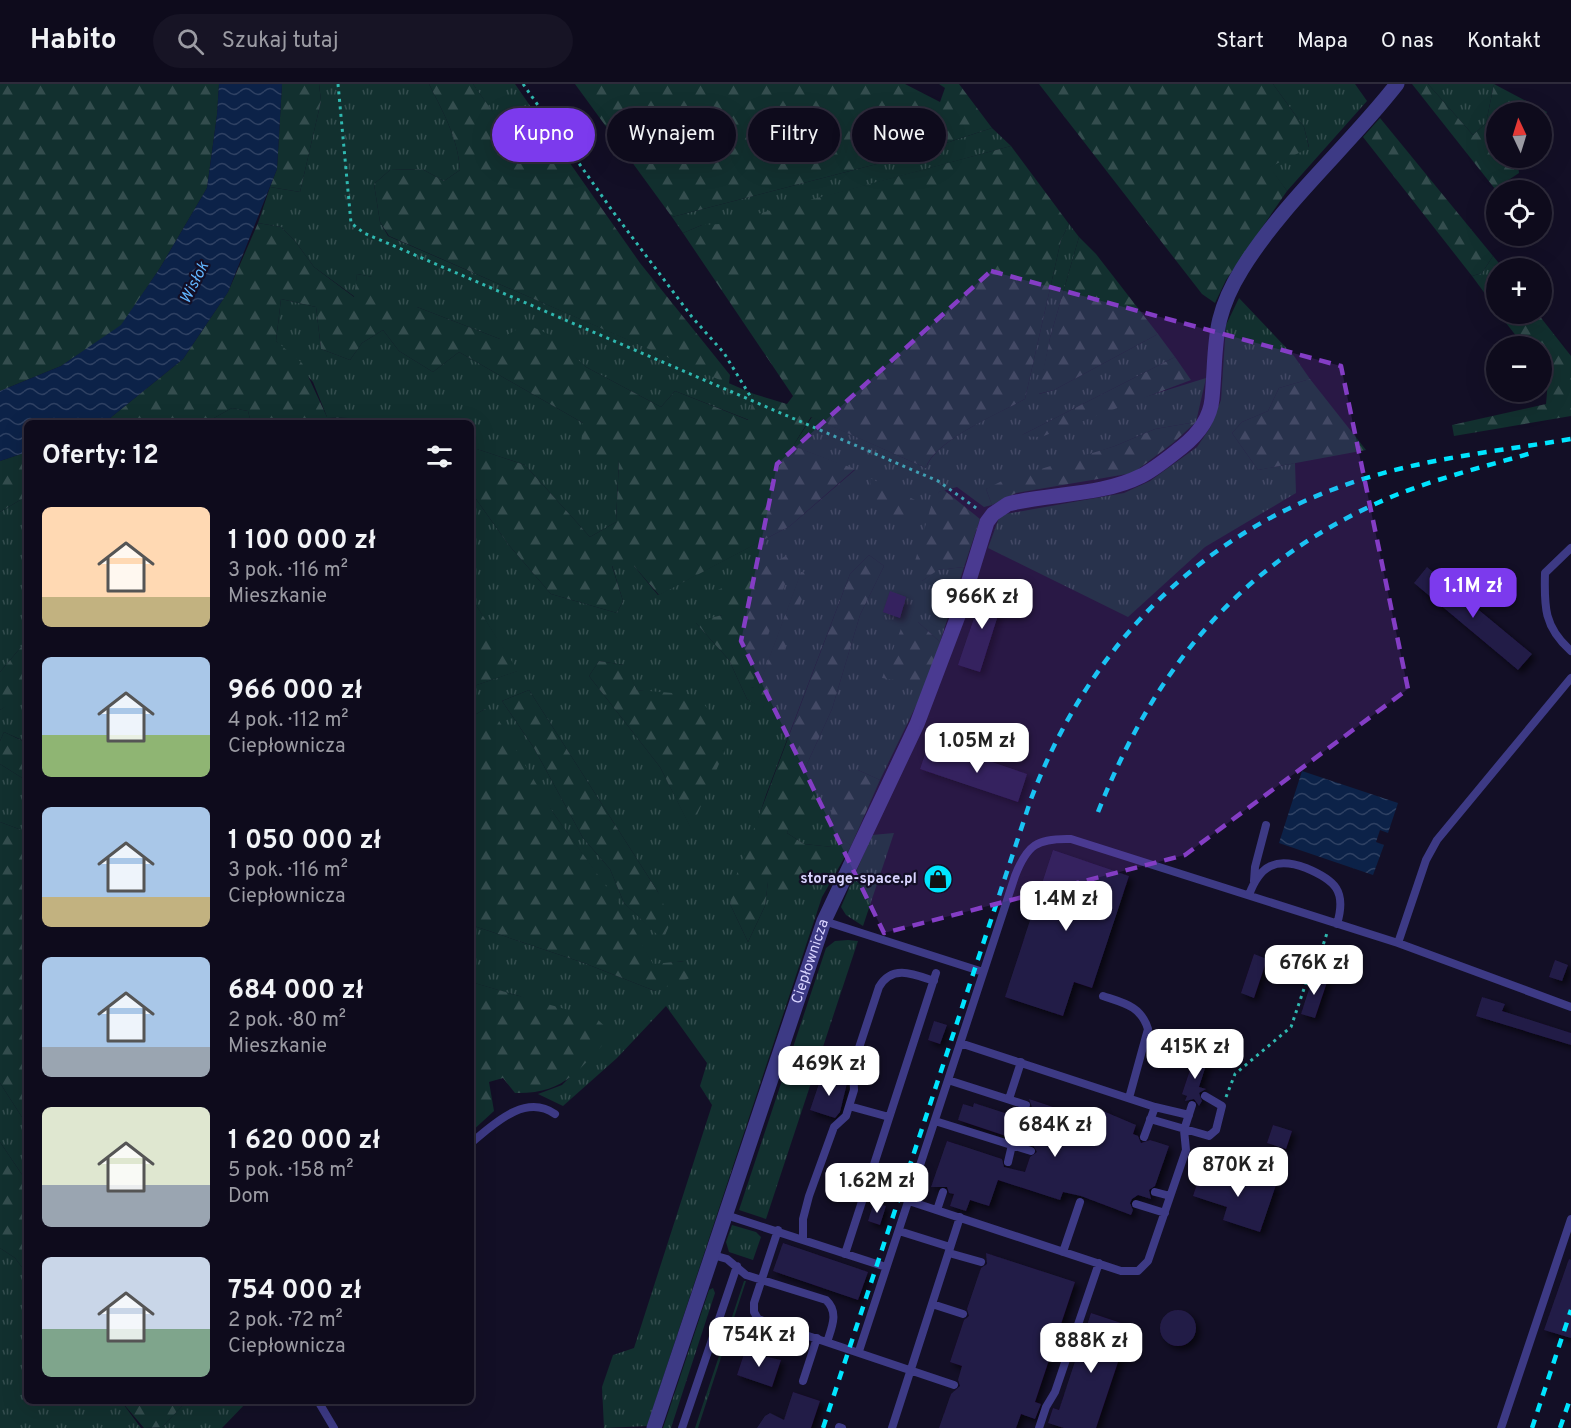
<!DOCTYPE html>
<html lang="pl">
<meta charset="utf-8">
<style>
body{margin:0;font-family:Overpass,sans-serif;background:#171425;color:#f1f3f6;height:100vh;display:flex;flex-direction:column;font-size:22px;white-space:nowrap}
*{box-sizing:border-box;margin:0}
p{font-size:20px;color:#9b9ba3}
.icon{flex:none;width:33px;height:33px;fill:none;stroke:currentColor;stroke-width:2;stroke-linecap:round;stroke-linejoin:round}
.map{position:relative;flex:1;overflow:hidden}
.sheet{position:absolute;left:24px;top:336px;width:450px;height:984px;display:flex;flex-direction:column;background:#0e0b1c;border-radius:9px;box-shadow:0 6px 24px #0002,0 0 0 2px #2e2b3b}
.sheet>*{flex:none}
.hud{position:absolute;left:492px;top:24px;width:570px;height:54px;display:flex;gap:12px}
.needle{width:39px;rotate:356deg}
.tools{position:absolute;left:1486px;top:18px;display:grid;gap:12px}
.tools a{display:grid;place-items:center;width:66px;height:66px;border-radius:50%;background:#0e0b1c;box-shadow:0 6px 24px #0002,0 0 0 2px #2e2b3b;font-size:30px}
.price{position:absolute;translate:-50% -51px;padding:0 14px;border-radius:12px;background:#fff;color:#222;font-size:20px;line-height:39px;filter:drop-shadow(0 2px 3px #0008)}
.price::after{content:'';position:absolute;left:50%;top:36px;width:18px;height:14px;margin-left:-9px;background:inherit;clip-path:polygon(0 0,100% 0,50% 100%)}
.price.on{background:#7c3aed;color:#fff}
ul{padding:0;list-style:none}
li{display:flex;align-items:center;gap:18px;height:150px;padding:0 18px}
li span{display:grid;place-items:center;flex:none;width:168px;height:120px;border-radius:9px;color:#555}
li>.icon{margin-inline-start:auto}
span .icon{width:72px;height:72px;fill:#fffc;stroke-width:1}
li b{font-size:26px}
h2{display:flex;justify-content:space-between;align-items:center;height:72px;padding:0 18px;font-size:26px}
.tag{padding:0 21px;border-radius:27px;background:#0e0b1c;box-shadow:0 6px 24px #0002,0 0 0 2px #2e2b3b;font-size:21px;line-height:54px}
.tag.on{background:#7c3aed;color:#fff}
header{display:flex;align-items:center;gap:36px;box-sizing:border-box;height:84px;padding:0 30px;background:#0e0b1c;border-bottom:2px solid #2e2b3b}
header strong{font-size:28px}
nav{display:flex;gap:33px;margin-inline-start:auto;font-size:21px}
.search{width:420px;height:54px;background:#171425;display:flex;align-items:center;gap:15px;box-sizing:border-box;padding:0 21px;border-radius:33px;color:#9b9ba3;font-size:22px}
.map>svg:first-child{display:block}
.grass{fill:url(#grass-tufts);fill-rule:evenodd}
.forest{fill:url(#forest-firs)}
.water{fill:url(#water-waves)}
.building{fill:#241b47;filter:url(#shadow)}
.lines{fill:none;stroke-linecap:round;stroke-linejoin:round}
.path{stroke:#2fb8b0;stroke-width:3;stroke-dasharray:3 4.5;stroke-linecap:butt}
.service{stroke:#3d3a85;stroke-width:8}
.minor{stroke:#3d3a85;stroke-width:15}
.rail{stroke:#00e5ff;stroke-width:4.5;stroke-dasharray:9 8;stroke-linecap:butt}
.marked{fill:#843dc5;fill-opacity:0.2;stroke:#843dc5;stroke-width:4.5;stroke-dasharray:12 8;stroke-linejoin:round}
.labels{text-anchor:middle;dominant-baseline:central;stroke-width:4.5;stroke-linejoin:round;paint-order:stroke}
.poi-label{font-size:15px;font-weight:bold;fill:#d9d4ff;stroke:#130f26;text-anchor:end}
.street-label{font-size:15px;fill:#d9d4ff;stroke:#130f26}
.water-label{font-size:16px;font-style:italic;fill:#62b6ff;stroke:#130f26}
</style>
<header>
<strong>Habito</strong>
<div class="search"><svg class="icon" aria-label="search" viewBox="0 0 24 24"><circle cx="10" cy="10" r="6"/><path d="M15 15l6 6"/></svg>Szukaj tutaj</div>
<nav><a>Start</a><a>Mapa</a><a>O nas</a><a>Kontakt</a></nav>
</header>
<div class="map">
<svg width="1571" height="1344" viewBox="0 0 1571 1344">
<defs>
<pattern id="grass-tufts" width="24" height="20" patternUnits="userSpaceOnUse" patternTransform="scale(1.5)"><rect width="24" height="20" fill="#12302f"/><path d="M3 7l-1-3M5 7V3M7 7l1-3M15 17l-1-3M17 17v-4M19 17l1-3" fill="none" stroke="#344d4e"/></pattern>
<pattern id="forest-firs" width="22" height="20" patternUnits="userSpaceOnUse" patternTransform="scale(1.5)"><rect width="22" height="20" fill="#12302f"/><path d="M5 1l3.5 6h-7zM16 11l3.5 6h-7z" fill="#344d4e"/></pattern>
<pattern id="water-waves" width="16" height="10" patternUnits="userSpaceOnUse" patternTransform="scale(1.5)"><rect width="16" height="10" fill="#0c2248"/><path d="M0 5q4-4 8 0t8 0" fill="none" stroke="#2f4163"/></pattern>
<filter id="shadow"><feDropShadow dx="4" dy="4" stdDeviation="3" flood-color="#0009"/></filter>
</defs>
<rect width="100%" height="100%" fill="#130f26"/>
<path class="grass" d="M 319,0 L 429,0 C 443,28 458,54 460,86 L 444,97 L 422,85 L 390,86 L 374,100 L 380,138 L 388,152 L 754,310 L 749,336 L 675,307 L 661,323 L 586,283 L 572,271 L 574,262 L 500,255 L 417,223 L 394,223 L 372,193 L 357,190 L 355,213 L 314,183 L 295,157 L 281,143 L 258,139 L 270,103 L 300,108 L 321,17 Z
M 473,0 L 515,0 L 553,55 L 514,59 Z
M 1273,0 L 1355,0 L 1367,17 L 1287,107 L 1269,83 L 1309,63 L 1304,43 Z
M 1428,0 L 1494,0 L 1486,39 L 1473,51 Z
M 992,44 L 1011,62 L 720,141 L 702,141 L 683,149 L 672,133 L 900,74 Z
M 1069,140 L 1079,153 L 1050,254 L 1039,310 L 1054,306 L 1158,250 L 1175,273 L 1022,351 L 1206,294 L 1196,338 L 1155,345 L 1115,362 L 986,405 L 992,421 L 984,423 L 957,403 L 939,408 L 922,497 L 937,486 L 964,483 L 940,558 L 918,538 L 926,601 L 880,696 L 858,686 L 830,743 L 851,762 L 822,813 L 647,1342 L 604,1344 L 602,1303 L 613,1271 L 634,1264 L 712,1021 L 700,1002 L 707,979 L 666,922 L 617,974 L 563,1022 L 538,1010 L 562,1001 L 612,950 L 519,912 L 471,898 L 471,841 L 584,879 L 655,907 L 684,877 L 653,881 L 623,827 L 554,730 L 485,625 L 471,633 L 471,603 L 517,587 L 471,513 L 471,408 L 508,460 L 551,510 L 617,529 L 623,517 L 612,481 L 634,482 L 658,511 L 790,442 L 855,386 L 793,362 L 812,333 L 926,384 C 935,356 999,329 1025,315 L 1061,156 ZM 869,471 L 884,482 L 860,531 L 832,625 L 807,680 L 787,749 L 804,760 L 832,763 L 768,797 L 765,822 L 748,858 L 730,820 L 766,711 L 850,490 ZM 801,489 L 763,624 L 747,615 L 729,576 L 696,539 L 722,531 L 751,603 L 758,605 ZM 599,577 L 624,581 L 637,606 L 657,609 L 691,744 L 660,683 L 589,592 ZM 529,606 L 658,808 L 663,855 L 624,819 L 610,785 L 583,754 L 534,664 L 502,617 Z
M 1493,172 L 1503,184 L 1497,184 L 1497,226 L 1472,192 L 1482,189 Z
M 1239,214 L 1294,272 L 1310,295 L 1279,304 L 1268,327 L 1242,338 L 1232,349 L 1258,386 L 1295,379 L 1296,409 L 1205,463 L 1128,533 L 988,464 L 1000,431 L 1124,409 L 1150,397 L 1197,363 L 1210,344 L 1221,316 L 1226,241 Z
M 281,215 L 316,223 L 321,265 L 350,276 L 362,259 L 383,246 L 399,267 L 433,288 L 459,268 L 583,339 L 619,375 L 616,438 L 590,453 L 525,381 L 471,363 L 471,339 L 352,339 L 348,334 L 327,333 L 313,298 L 276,257 Z
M 232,324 L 248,327 L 251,339 L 205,339 Z
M 27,412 L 27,565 L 21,563 L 0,588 L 0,428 Z
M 26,608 L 27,653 L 24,657 L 4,648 L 0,657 L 0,626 Z
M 0,680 L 27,697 L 27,748 L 0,738 Z
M 894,749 L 863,842 L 846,831 L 841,823 L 872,751 Z
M 848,856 L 858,857 L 766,1135 L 739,1126 L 826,864 L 835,857 Z
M 0,999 L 27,1041 L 27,1098 L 0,1058 Z
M 732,1141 L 756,1148 L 761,1153 L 753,1176 L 729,1168 L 726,1158 Z
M 0,1164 L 15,1174 L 27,1190 L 27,1317 L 121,1317 L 141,1344 L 0,1344 Z
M 744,1197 L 746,1197 L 698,1344 L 695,1344 Z
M 713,1204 L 715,1209 L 671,1344 L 663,1344 L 709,1206 Z
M 187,1317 L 248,1317 L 222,1344 L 144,1344 L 162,1343 Z"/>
<path class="forest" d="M 0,0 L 219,0 L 217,31 L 207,104 L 160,184 L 121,242 L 61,282 L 0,307 Z
M 282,0 L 319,0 L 321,17 L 300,108 L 270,103 L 277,85 Z
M 429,0 L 473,0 L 514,58 L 553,55 L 640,179 L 730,291 L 729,300 L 389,152 L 380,138 L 374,100 L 390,86 L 422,85 L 444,97 L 460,86 C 458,54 443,28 429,0 Z
M 575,0 L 905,0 L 940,18 L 945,4 L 939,0 L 959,0 L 992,44 L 900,74 L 672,133 Z
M 1039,0 L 1273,0 L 1304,43 L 1309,64 L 1270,83 L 1287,107 L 1226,196 L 1215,219 L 1202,210 Z
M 1412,0 L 1428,0 L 1473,51 L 1486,39 L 1494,0 L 1547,28 L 1542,37 L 1542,28 L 1497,28 L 1497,74 L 1517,74 L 1519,89 L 1495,105 Z
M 1380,34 L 1493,172 L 1482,189 L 1472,192 L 1363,53 Z
M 1011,62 L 1069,140 L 1061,156 L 1025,315 C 1000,329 933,357 926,384 L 811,333 L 793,362 L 855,385 L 790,442 L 659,511 L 634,482 L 612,482 L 623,517 L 617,529 L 551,510 L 508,460 L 471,408 L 471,363 L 525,381 L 590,453 L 616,438 L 619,376 L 580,371 L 583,339 L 459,268 L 433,288 L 399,267 L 383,246 L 362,259 L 350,276 L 321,265 L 316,223 L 281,215 L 276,257 L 302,279 L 327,333 L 349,334 L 352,339 L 251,339 L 248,327 L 232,324 L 205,339 L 104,339 L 183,275 L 228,208 L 258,139 L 281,143 L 295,157 L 314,183 L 354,213 L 357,190 L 373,193 L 395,223 L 417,223 L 500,255 L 526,240 L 575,262 L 573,271 L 586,283 L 661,323 L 675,307 L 748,336 L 754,310 L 787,320 L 793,312 L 683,149 L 702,141 L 720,140 Z
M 1079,153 L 1096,170 L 1158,250 L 1054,306 L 1038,310 L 1050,254 Z
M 1499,230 L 1538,230 L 1571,272 L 1571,332 L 1454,352 L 1452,341 L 1546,320 L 1548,297 L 1542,288 L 1542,262 L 1524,262 Z
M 1175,273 L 1191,296 L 1041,353 L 1020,352 Z
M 1310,295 L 1366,366 L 1258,386 L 1232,349 L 1242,338 L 1268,327 L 1279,304 Z
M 1196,338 L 1173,359 L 1133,389 L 1016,409 L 992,421 L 986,405 L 1002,397 L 1115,362 L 1155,345 Z
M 27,368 L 27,412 L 0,428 L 0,377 Z
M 870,394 L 915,416 L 912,440 L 905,448 C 889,434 871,416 870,394 Z
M 944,406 L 980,435 L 964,483 L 938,486 L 922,497 L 913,484 L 932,419 L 939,408 Z
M 796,467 L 751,603 L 758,604 L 801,488 L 811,489 L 763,625 L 747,615 L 729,576 L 695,538 L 722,531 L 718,506 Z
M 869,471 L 884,482 L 860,531 L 832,625 L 807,680 L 805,690 L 816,715 L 808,740 L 792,736 L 787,749 L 804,760 L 833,763 L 828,789 L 787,821 L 768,798 L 765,822 L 748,858 L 730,820 L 735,795 L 850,490 Z
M 471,513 L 518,587 L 471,603 Z
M 918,538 L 940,558 L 926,601 L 882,594 L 902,542 Z
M 21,563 L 27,565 L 27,610 L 0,626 L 0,588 Z
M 599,577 L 625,581 L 637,606 L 696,611 L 731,652 L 691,745 L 660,683 L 589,592 Z
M 529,606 L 658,808 L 671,837 L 663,856 L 624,819 L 610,785 L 583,754 L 534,664 L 502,617 Z
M 485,625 L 498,635 L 554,730 L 624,827 L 653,880 L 685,877 L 690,894 L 655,907 L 584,879 L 471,841 L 471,633 Z
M 4,648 L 23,657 L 27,653 L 27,697 L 0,680 L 0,657 Z
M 845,686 L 858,686 L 880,696 L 851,762 L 830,744 L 832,725 Z
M 0,738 L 27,748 L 27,1041 L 0,999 Z
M 471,898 L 596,934 L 613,950 C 578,985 567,1010 515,1009 L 503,994 L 489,998 L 494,1027 L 471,1048 Z
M 0,1058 L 27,1098 L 27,1190 L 15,1174 L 0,1164 Z
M 121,1317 L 187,1317 L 162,1343 L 144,1344 Z"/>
<path class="water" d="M 219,0 L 282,0 L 277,85 L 228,208 L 183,275 L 104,339 L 27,339 L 27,368 L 0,377 L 0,307 L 61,282 L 121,241 L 160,184 L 207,104 L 217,31 Z
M 1302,687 L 1398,719 L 1388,749 L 1380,746 L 1376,758 L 1384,761 L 1373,791 L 1279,759 Z"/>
<path class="building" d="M 1427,483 L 1532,570 L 1518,586 L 1414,499 Z
M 985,502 L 1005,509 L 980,588 L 958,581 Z
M 890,507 L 906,513 L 900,534 L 883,528 Z
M 927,665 L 966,678 L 969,670 L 1027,690 L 1018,718 L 920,685 Z
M 1053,766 L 1129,792 L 1092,904 L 1074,898 L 1063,932 L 1005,913 Z
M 1254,870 L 1267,875 L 1254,914 L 1241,909 Z
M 1555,876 L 1568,881 L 1562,897 L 1549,893 Z
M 1314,890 L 1328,895 L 1315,934 L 1301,930 Z
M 1482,913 L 1505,920 L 1502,927 L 1571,949 L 1571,961 L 1476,932 Z
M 934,937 L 947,941 L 940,960 L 928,956 Z
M 1195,971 L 1208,975 L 1199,1003 L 1206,1005 L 1199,1009 L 1202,1017 L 1199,1022 L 1194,1015 L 1185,1017 L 1187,1012 L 1182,1010 Z
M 822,991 L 847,999 L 840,1028 L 835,1034 L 810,1026 Z
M 1029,1015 L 1089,1035 L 1093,1024 L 1103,1027 L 1136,1041 L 1133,1050 L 1138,1052 L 1141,1059 L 1150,1056 L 1169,1062 L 1155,1102 L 1149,1106 L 1151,1115 L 1138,1111 L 1132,1115 L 1130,1119 L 1133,1126 L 1131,1131 L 1081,1112 L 1063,1108 L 1060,1116 L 998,1096 L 989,1122 L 970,1116 L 966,1127 L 950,1122 L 954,1110 L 949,1109 L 947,1103 L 931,1103 L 947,1057 L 1002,1075 L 1004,1083 L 1025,1088 L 1030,1073 L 1037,1068 L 1033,1061 L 958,1036 L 963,1020 L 973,1023 L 974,1019 L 1023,1035 L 1025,1027 L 1032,1023 Z
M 1273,1041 L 1292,1047 L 1286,1065 L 1267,1059 Z
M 1202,1085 L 1214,1088 L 1212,1094 L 1235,1102 L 1239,1088 L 1276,1101 L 1260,1148 L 1223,1136 L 1227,1123 L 1193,1112 Z
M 874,1118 L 886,1122 L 880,1141 L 868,1137 Z
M 783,1159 L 868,1188 L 858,1216 L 773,1187 Z
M 986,1169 L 1075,1198 L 1035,1318 L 1041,1320 L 1035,1335 L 1021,1330 L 1016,1344 L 939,1344 L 951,1310 L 960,1302 L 958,1296 L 962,1282 L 950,1278 L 964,1236 L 969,1232 L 967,1225 L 981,1184 L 987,1180 Z
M 1569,1175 L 1571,1176 L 1571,1254 L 1544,1246 Z
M1160 1244a18 18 0 1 1 36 0a18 18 0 1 1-36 0Z
M 1091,1229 L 1130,1242 L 1096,1344 L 1064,1344 L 1048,1339 L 1053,1324 L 1059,1326 Z
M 746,1264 L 763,1272 L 781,1276 L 772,1303 L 737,1291 Z
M 793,1308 L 820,1317 L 811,1344 L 757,1344 L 765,1332 L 770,1329 L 784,1336 Z"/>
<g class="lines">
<path class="path" d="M 338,0 L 351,139 L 364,149 L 938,397 L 979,426
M 523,0 L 614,129 L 692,233 L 724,269 L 752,315
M 1226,1013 L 1235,990 L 1291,943 L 1308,893 L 1316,883 L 1327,849"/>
<path class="service" d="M 1571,464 L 1545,489 C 1544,523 1544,543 1571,567
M 1254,797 L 1255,783 L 1266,741
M 1249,811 C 1260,781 1276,773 1306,784 C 1335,796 1347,807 1337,840
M 824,837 L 983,888
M 1398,859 L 1426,776 L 1437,756 L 1571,594
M 1103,912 C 1124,919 1141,922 1148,945 L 1129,1014
M 960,959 L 1155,1023 L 1189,1031
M 948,996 L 1026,1021
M 1009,1015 L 1021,978
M 849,1022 L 889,1033
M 1150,1035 L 1209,1052 L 1216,1046 L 1222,1022 L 1205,1012
M 935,1037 L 1031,1067
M 1144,1053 L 1155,1023
M 471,1059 C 494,1040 525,1009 555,1030
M 1008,1078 L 1012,1061
M 1155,1108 L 1170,1112
M 909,1117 L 1121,1187 L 1138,1187 L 1148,1177 L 1186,1066 L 1184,1046 L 1192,1021
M 1136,1120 L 1165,1129
M 937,1126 L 943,1108
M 726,1131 L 886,1183
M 778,1146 L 754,1219 L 754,1228 L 758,1235 L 954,1301
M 899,1147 L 950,1163
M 803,1155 L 803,1135 L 809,1112 L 834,1043 L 846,1032 L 854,1006 L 853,982 L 879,903 C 892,880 914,890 934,897
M 1063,1168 L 1080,1118
M 949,1169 L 981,1178
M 845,1170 L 936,889
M 713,1171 L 727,1175 L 746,1191 L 826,1216 C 839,1228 832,1243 827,1258
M 932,1220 L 963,1230
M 765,1266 L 773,1241
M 859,1267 L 1015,792 C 1027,761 1037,754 1071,755 L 1398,859 L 1571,923
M 803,1297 L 817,1254
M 318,1317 L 334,1344
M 839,1343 L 842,1344
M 682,1344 L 737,1182
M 892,1344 L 960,1133
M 1039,1344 L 1046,1323 L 1055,1308 L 1099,1179
M 1501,1344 L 1571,1135"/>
<path class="minor" id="s1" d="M 654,1344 L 824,837 L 917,640 L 958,532 L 987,438 L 993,430 L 1008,420 C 1050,409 1101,412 1141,392 C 1155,385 1169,373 1182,363 C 1197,351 1210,336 1212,315 C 1217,260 1211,235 1242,185 C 1285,116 1348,63 1397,0"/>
<path class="rail" d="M 1098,728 C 1156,581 1243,476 1391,413 C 1437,394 1487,382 1535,368
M 823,1344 L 1031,715 C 1089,562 1200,448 1357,397 C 1426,374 1500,367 1571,355
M 1532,1344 L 1571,1226
M 1560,1344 L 1571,1312"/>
</g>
<path class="marked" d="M 991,187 L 1341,282 L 1408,605 L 1185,771 L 884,849 L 741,557 L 777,380 Z"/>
<defs>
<g id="shop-disc" transform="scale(1.5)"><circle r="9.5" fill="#00e5ff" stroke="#130f26"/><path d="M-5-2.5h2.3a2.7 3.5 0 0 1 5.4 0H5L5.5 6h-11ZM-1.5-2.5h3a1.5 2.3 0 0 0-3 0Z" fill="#111"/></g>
</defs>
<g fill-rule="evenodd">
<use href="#shop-disc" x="938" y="795"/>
</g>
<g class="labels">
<g class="poi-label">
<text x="917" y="795">storage-space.pl</text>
</g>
<g class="street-label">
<text stroke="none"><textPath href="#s1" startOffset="492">Ciepłownicza</textPath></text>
</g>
<g class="water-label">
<text transform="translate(195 199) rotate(-63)">Wisłok</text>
</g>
</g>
</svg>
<div class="tools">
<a><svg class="needle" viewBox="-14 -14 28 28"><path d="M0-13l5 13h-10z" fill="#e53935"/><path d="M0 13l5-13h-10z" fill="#9b9ba3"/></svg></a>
<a><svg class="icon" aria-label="locate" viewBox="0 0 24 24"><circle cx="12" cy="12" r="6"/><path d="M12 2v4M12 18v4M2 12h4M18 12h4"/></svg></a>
<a>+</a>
<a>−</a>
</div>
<b class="price on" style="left:1473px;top:535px">1.1M zł</b>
<b class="price" style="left:982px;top:546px">966K zł</b>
<b class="price" style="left:977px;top:690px">1.05M zł</b>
<b class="price" style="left:1066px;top:848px">1.4M zł</b>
<b class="price" style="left:1314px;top:912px">676K zł</b>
<b class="price" style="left:1195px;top:996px">415K zł</b>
<b class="price" style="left:829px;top:1013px">469K zł</b>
<b class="price" style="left:1055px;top:1074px">684K zł</b>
<b class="price" style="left:1238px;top:1114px">870K zł</b>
<b class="price" style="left:877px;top:1130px">1.62M zł</b>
<b class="price" style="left:759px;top:1284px">754K zł</b>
<b class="price" style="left:1091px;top:1290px">888K zł</b>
<div class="hud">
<a class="tag on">Kupno</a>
<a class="tag">Wynajem</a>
<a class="tag">Filtry</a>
<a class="tag">Nowe</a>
</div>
<section class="sheet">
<h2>Oferty: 12<svg class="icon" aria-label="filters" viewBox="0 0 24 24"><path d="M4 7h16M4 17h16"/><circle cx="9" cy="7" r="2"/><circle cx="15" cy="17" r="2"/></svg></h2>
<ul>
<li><span style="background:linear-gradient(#ffd9b3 75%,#c2b280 0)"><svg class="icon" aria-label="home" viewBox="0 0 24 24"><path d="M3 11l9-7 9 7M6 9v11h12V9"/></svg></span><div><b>1 100 000 zł</b><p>3 pok. · 116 m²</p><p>Mieszkanie</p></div></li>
<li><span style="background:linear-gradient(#a9c7e8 65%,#8fb573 0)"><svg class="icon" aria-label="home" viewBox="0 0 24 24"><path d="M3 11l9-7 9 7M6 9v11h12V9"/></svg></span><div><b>966 000 zł</b><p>4 pok. · 112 m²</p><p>Ciepłownicza</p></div></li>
<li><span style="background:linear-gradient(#a9c7e8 75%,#c2b280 0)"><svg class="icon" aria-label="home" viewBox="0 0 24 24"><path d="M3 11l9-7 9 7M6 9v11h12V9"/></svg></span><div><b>1 050 000 zł</b><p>3 pok. · 116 m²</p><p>Ciepłownicza</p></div></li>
<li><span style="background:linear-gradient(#a9c7e8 75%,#9aa5b1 0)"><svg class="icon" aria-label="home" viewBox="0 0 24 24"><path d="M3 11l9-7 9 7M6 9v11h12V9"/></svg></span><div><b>684 000 zł</b><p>2 pok. · 80 m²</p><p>Mieszkanie</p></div></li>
<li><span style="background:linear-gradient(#dfe7d0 65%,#9aa5b1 0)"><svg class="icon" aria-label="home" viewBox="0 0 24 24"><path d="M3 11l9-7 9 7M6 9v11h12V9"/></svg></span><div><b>1 620 000 zł</b><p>5 pok. · 158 m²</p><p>Dom</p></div></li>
<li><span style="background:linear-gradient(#c9d6e8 60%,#7fa58c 0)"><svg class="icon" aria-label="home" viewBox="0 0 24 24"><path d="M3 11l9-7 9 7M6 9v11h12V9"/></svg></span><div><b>754 000 zł</b><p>2 pok. · 72 m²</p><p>Ciepłownicza</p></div></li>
</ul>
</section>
</div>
